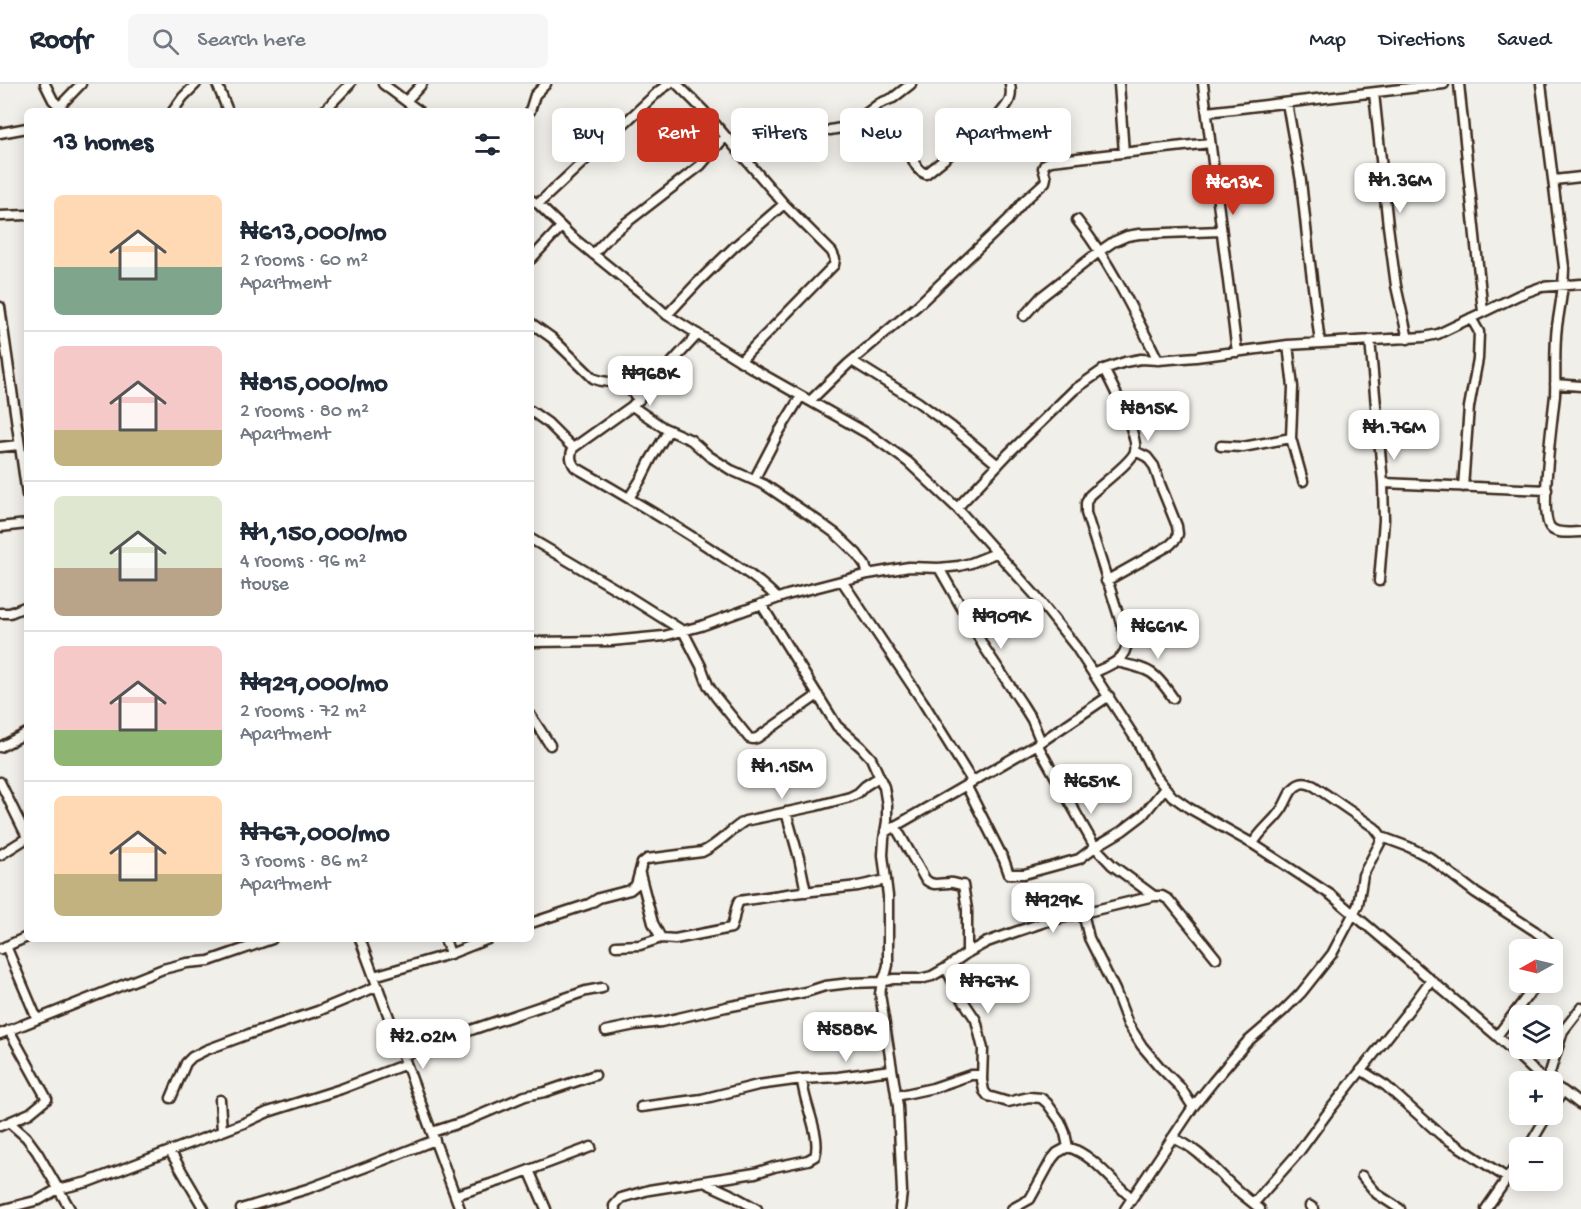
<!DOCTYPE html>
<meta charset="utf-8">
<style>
body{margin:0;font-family:"Gochi Hand",sans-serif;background:#f6f6f7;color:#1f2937;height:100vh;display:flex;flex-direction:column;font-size:22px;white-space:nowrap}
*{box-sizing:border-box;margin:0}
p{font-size:20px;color:#747a83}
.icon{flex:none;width:33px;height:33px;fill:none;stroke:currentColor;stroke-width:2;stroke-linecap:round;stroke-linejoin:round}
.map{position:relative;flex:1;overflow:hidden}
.drawer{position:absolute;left:24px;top:24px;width:510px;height:834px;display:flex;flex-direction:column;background:#fff;border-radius:9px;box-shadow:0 3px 15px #0003}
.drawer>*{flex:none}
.banner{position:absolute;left:552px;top:24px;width:570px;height:54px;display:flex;gap:12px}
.needle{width:39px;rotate:262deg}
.tools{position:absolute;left:1509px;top:855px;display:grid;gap:12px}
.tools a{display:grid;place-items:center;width:54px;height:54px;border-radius:9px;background:#fff;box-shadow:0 3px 15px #0003;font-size:30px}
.price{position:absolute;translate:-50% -51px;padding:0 14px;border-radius:12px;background:#fff;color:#222;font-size:20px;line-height:39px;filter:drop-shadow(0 2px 3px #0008)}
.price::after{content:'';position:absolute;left:50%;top:36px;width:18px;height:14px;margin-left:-9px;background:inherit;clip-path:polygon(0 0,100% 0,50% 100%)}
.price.on{background:#c8321e;color:#fff}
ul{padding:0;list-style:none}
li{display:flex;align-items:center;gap:18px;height:150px;padding:0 30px}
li+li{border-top:2px solid #e0e1e3}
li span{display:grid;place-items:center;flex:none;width:168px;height:120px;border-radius:9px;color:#555}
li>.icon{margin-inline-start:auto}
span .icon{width:72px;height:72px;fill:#fffc;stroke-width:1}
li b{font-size:26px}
h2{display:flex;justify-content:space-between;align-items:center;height:72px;padding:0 30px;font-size:26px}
.tag{padding:0 21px;border-radius:9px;background:#fff;box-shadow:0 3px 15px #0003;font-size:21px;line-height:54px}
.tag.on{background:#c8321e;color:#fff}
header{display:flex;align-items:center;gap:36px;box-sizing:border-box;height:84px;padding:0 30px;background:#fff;border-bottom:2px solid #e0e1e3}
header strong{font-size:28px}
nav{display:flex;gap:33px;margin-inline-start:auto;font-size:21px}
.search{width:420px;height:54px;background:#f6f6f7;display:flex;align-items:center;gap:15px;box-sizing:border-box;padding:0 21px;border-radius:9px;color:#747a83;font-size:22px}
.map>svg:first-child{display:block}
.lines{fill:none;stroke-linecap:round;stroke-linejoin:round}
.minor-casing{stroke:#3b2a1e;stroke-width:13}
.minor{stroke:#fdfcf7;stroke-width:8}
</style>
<header>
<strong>Roofr</strong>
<div class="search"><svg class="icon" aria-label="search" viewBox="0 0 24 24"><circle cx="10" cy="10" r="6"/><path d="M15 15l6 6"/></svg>Search here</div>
<nav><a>Map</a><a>Directions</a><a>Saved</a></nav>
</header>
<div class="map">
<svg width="1581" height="1125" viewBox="0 0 1581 1125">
<rect width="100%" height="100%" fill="#f1efea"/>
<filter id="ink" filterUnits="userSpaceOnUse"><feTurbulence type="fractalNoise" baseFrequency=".0167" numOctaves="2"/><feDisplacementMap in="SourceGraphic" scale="12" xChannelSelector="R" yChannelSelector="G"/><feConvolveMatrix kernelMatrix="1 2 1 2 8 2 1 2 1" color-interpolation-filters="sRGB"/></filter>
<g filter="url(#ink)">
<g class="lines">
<g class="minor-casing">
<path id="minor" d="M 45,0 L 53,16 L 59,22
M 217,0 L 228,27
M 383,0 L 419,27
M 677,0 L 703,26 L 784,120 L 832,168 L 835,175 L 834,181 L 740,277
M 1119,0 L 1124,69
M 1203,0 L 1237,268
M 1459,0 L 1483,228
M 1541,0 L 1564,183 C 1564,203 1560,222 1557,242 C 1554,265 1556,288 1555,311 C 1553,333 1539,429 1550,443 C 1556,451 1572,448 1581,448
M 1374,9 L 1388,142 L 1396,202 L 1408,255
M 406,17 L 422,0
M 1287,19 L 1301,97 L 1309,171 L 1320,259
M 55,27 L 81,0
M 173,27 L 183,13 L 196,0
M 324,27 L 350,0
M 530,27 L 535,11 L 546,0
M 1207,28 L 1444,0
M 904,39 C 907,54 910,85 926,90 L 999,31 C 1008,20 1013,15 1010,0
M 830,46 L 847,43 L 852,40 L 880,19 L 893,14 L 911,0
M 0,49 L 27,44
M 1554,96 L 1581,93
M 531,116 L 538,120 L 571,152 L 645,212 L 667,231 L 755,286 L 872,352 L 908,378 L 957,424 L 1034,510 L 1076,563 L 1137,657 L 1154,690 L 1172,712 L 1189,724 L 1253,760 L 1331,811 L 1497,952 L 1546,998
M 538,120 L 660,6 L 669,0
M 0,132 L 27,131
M 1077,136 C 1110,178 1134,228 1158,276
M 593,170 L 613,149 L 701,81 L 725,53
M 531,175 L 561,143
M 0,223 L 27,411
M 667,231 L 698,198 L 734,163 L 784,120
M 1024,232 L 1041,213 L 1100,167 L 1113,158 L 1127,152 L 1139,150 L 1221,147
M 531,239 L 552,254 L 593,294 C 602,299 609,297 619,299 C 627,300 633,310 639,316
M 698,250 L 632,322 L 573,364 C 570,372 570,376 575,383 C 622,410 669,437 714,467 C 737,482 759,495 777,514
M 1370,256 L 1383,399 L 1384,436 L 1379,497
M 1288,261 L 1293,303 L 1291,354 L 1303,397
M 852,277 L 918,318 L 952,343 L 998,381
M 1555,300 L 1581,302
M 810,317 L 848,280 L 917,222 L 1008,136 L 1024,117 L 1045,98 L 1046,94 L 1043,84 L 1045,80 L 1051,77 L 1210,59
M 632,322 L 664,344 L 691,356 L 709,372 L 731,386 L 765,401 L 818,437 L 836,450 L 857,470 L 865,481 L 868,490
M 531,327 L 548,339 L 573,364
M 1221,362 L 1243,363 L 1291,354
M 0,363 L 19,361
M 754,396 L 779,348 L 801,312
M 1383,399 L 1547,406
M 1463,403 L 1469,323 L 1478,275 L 1479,248 L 1471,234
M 629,414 L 641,395 L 651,375 L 669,346
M 957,424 L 1009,369 L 1074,306 L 1104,285 L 1125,278 L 1141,275 L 1158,276 L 1196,273 L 1288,261 L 1424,253 L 1438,250 L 1519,211 L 1541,203 L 1581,200
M 0,443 L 27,440
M 531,455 L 621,508 L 683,547 L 701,582 L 708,601 L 716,613 L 749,654 L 753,655 L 757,654 L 818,611
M 939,484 L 984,563 L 1022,620 L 1032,636 L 1041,658
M 842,497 L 923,618 L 972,697
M 1106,497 L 1170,461 L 1176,455 L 1178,450 L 1177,442 L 1160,400 L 1154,382 L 1147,373 L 1135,367
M 761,520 L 837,642 L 861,663 L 871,674 L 884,703 L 887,721 L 887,737 L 884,755 L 883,771 L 888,812 L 888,881 L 886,889 L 882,898 L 880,910 L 898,1022 L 902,1108 L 900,1125
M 0,529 L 10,529 L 27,522
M 531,558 L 611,557 L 664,552 L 701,542 L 787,511 L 868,490 L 909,483 L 939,484 L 959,482 L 971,479 L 996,469
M 1117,578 C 1150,586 1153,585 1173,614
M 1093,589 C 1108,582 1126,577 1127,558 L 1086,429 L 1086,419 L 1089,412 C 1098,403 1133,377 1135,367 C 1139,352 1111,299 1104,285
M 531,632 L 550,661
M 1037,660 L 1095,763 L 1112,781 L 1154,812
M 0,663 L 27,649
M 0,698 L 27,753
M 966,701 L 1004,776 L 1009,790 L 1024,790 L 1079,775 L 1095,763 L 1122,747 L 1143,731 L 1165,704
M 786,728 L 799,774 L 806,808
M 895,742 L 925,795 C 933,803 939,799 949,799 C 953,798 958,801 963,801 L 967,825 L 967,869
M 885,748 L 1041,658 L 1109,612
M 1253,760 C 1260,746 1275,737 1283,723 C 1288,715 1290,704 1300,700 C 1305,698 1309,700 1314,702 L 1375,744 L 1382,753 L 1409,763 L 1429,773 L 1476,809 L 1535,847 L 1549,858 L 1552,866
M 0,771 L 27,754
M 640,790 L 653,839 L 661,854
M 1083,829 L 1089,854 L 1115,906 L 1128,940 L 1142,962 L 1159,982 L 1180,1003 L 1193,1023
M 531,839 L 589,820 L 599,814 L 630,806 L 636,801 L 642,779 L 647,775 L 702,768 C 718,761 730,746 745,737 L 816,722 L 850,713 L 858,709 L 865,702 L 879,693
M 360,855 L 460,1125
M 445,855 L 450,870
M 6,862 L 37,935
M 616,862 L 640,861 L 661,854 L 675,855 L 731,844 C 735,836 734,826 739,817 L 794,809 L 858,802 L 886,796
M 0,865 L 27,853
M 1552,866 L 1555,871 L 1552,878
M 946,884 L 960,912 L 976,936 L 983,965 L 982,996 L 984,1007 L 988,1012 L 1008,1018 L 1029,1013 L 1041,1014 L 1047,1019 L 1060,1037 L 1065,1049 L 1068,1063
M 374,892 L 450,870 L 488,855
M 606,947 L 635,941 L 661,938 L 726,923 L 806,908 L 825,902 L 850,899 L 882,898 L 893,895 L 920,895 L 932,892 L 946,884 L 967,869 L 987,858 L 1018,847 L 1045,838 L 1154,812 L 1162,812 L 1169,816 L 1216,874
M 0,950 L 163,885 L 187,879 L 209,877 L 272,855
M 1497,952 L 1538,898
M 403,972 L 474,945 L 586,907 L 602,904
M 1361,986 L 1386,1002 L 1441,1051 L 1507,1094
M 1547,998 L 1563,947 L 1581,924
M 1552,1001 L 1563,1007 L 1581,1021
M 896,1012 L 933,1004 L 971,991 L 982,991
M 171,1014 L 186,979 L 192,973 L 206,966 L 249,950 L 318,927 L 378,902
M 220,1016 L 222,1047
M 641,1023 L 702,1015 L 758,1001 L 802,995 L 838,993 L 891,986
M 1552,1024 L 1563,1007
M 10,1039 L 26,1053 L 37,1068 L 70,1125
M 0,1042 L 30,1029 L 47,1015 L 9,946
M 432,1048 L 466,1037 L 525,1012 L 545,1008 L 595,991
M 1172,1054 C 1200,1064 1217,1089 1238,1107 C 1245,1113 1253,1119 1260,1125
M 1528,1064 L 1548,1030
M 170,1067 L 204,1125
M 529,1086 L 546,1125
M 1362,1092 L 1377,1110 L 1400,1125
M 704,1098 L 730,1110 L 757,1125
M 456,1111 L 500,1097 L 591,1063
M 1254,1119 L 1299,1068 L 1329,1027 L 1408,927 L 1431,896
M 1310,1122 L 1314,1125
M 4,1125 L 39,1116 L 58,1105 L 88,1098 L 244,1039 L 268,1028 L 341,1005 L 406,980
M 241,1125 L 307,1105 L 366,1083 L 435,1056
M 615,1125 L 614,1122 L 621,1114 L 649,1106 L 755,1089 L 774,1083 L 808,1076 L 815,1072 C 822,1052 803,1018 802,995
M 1012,1125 L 1030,1115 L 1052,1075 L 1057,1069 L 1068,1063 C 1094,1071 1112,1098 1132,1114
M 1125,1125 L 1193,1023 L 1213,998 L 1246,959 L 1283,927 L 1301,909 L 1332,870 L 1358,821 L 1363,791 L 1380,759 L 1382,753
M 1486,1125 L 1520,1076"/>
</g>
<use href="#minor" class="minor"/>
</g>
</g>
</svg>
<div class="tools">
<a><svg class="needle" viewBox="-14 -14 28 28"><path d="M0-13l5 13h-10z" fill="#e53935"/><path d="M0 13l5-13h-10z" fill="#747a83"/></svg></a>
<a><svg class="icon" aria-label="layers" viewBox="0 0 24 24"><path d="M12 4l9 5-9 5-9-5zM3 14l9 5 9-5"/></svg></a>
<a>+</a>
<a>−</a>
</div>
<b class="price" style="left:1400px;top:130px">₦1.36M</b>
<b class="price on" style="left:1233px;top:132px">₦613K</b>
<b class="price" style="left:650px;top:323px">₦968K</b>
<b class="price" style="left:1148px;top:358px">₦815K</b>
<b class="price" style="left:1394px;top:377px">₦1.76M</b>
<b class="price" style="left:1001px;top:566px">₦909K</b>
<b class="price" style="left:1158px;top:576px">₦661K</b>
<b class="price" style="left:782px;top:716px">₦1.15M</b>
<b class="price" style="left:1091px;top:731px">₦651K</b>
<b class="price" style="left:1053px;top:850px">₦929K</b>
<b class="price" style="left:988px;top:931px">₦767K</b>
<b class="price" style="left:846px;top:979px">₦588K</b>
<b class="price" style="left:423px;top:986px">₦2.02M</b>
<div class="banner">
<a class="tag">Buy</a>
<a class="tag on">Rent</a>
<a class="tag">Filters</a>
<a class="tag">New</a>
<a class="tag">Apartment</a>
</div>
<section class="drawer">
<h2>13 homes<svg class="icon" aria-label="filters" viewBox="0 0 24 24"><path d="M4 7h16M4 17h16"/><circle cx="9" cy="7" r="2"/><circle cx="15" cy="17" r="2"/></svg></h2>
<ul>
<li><span style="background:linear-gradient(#ffd9b3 60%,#7fa58c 0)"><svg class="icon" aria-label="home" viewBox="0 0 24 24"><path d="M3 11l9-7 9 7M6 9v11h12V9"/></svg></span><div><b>₦613,000/mo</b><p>2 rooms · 60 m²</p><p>Apartment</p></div></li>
<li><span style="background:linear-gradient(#f6c9c9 70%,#c2b280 0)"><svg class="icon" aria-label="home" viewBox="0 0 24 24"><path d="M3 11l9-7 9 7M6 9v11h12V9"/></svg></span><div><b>₦815,000/mo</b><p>2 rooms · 80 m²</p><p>Apartment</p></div></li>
<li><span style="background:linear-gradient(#dfe7d0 60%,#b9a48a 0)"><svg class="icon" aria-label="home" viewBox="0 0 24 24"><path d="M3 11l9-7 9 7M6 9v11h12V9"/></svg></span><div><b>₦1,150,000/mo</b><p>4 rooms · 96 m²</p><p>House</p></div></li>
<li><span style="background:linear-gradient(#f6c9c9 70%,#8fb573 0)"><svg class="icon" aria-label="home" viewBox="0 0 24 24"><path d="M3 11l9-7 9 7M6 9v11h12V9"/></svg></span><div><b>₦929,000/mo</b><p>2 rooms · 72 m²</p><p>Apartment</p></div></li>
<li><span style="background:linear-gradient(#ffd9b3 65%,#c2b280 0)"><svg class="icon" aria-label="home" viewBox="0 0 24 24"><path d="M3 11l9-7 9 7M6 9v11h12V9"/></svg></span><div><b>₦767,000/mo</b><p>3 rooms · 86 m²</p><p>Apartment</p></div></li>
</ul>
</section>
</div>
